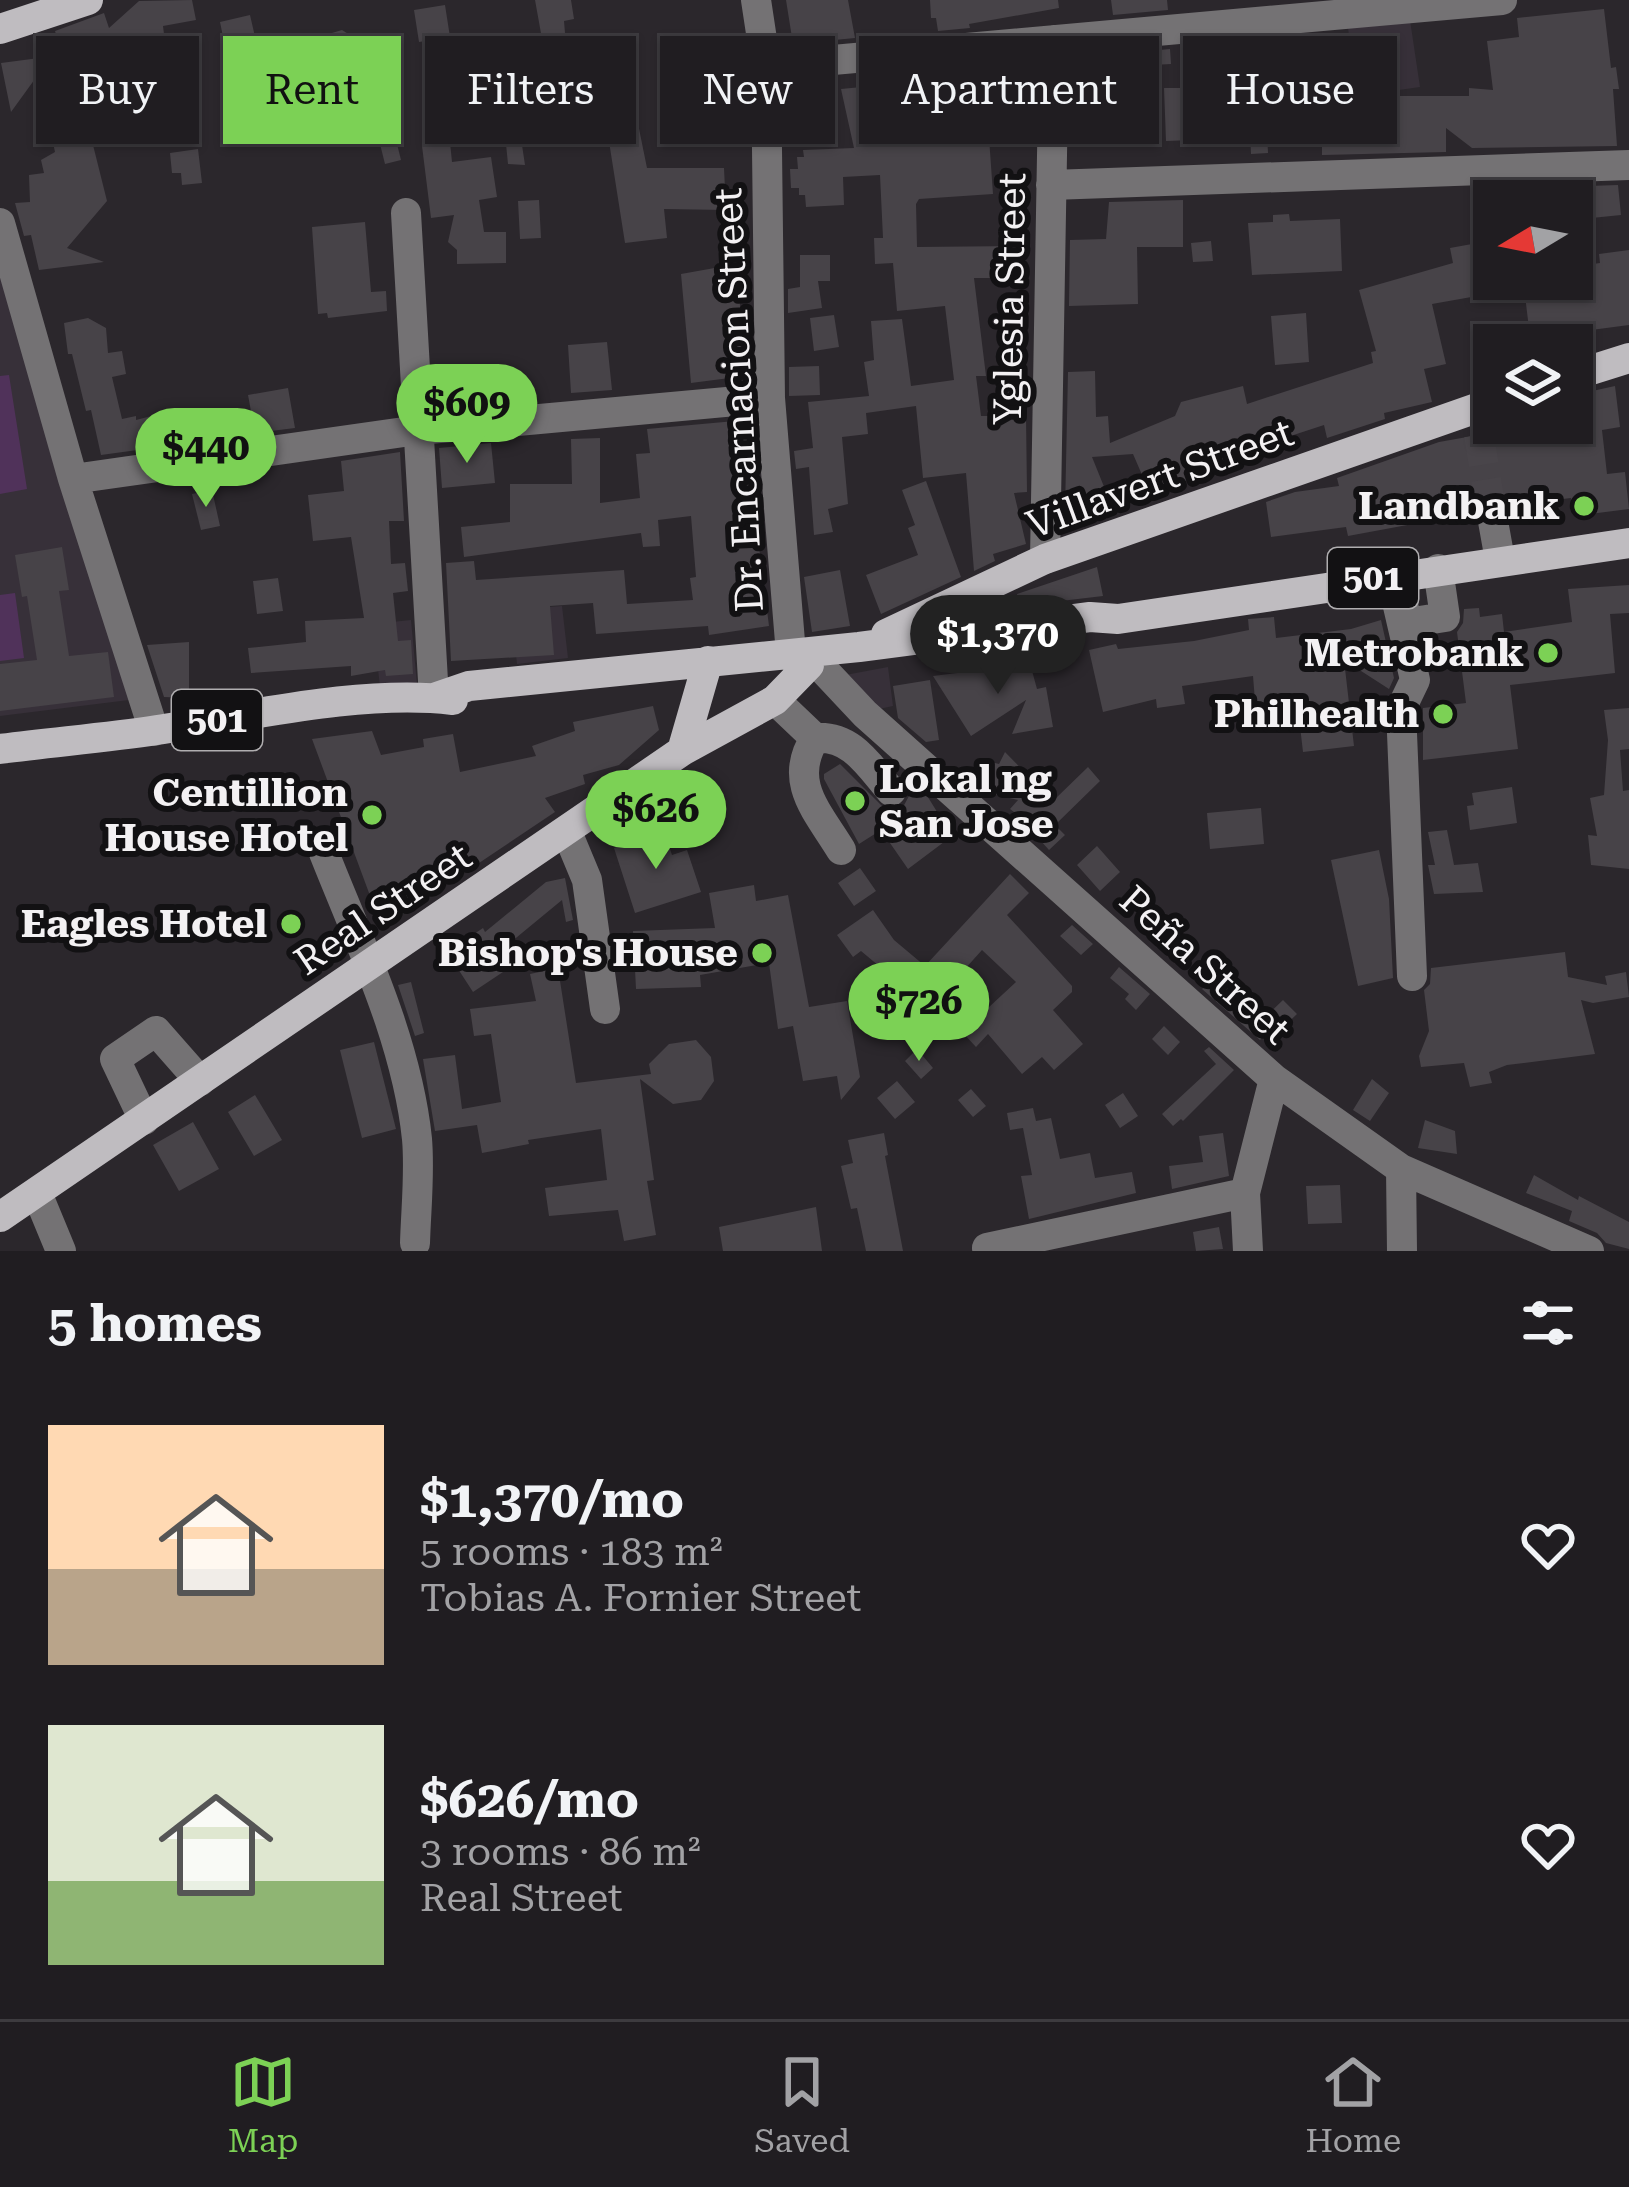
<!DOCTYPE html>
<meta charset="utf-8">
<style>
body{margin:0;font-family:"Roboto Serif",serif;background:#2d2a2e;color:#f1f3f6;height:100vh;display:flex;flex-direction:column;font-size:45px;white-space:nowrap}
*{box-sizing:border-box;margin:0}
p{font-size:39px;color:#a2a2a5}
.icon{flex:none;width:66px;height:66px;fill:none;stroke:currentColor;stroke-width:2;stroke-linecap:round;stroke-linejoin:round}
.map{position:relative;height:1251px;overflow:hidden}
.drawer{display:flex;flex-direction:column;background:#201d21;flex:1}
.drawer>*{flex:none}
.guide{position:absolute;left:36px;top:36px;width:1557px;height:108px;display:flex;gap:24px}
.needle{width:78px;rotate:260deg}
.controls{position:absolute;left:1473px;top:180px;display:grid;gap:24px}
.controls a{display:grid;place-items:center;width:120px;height:120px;border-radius:0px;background:#201d21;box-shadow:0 3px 9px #0004,0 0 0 3px #3d3b3f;font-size:60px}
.price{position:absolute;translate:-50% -102px;padding:0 27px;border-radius:42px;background:#7cd155;color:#111;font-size:39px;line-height:78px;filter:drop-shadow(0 3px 6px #0008)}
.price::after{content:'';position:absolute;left:50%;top:72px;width:36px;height:27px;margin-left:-18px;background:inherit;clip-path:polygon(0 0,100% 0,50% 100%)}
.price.selected{background:#222;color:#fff}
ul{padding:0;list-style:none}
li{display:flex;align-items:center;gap:36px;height:300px;padding:0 48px}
li span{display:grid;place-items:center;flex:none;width:336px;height:240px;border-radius:0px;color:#555}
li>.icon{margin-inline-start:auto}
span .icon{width:144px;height:144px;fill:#fffc;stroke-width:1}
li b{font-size:51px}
h2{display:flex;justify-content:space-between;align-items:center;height:144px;padding:0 48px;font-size:51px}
.pill{padding:0 42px;border-radius:0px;background:#201d21;box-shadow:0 3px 9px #0004,0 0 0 3px #3d3b3f;font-size:42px;line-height:108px}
.pill.selected{background:#7cd155;color:#111}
.tab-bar{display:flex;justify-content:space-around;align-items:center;height:168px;border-top:3px solid #3d3b3f;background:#201d21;font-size:33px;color:#a2a2a5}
.tab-bar a{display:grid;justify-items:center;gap:6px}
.tab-bar .selected{color:#7cd155}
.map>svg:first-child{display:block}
.built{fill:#373039}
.green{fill:#50325a}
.building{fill:#474348}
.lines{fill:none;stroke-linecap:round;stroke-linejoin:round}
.minor-tunnel{stroke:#49454a;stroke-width:30;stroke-dasharray:30 15;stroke-linecap:butt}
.minor{stroke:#747274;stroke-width:30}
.major{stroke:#bfbcc0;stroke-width:30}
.poi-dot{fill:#7cd155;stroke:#121113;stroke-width:4.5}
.labels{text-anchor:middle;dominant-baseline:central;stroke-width:12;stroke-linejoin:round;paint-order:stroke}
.shield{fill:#121113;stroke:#b0aeb0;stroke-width:3}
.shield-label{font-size:36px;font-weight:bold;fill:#f3f1f3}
.street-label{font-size:39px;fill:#f3f1f3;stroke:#121113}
.poi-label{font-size:39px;font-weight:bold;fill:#f3f1f3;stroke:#121113;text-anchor:end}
</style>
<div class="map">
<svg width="1629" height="1251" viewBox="0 0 1629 1251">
<rect width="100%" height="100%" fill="#2b272c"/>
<path class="built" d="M 1410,20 L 1420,87 L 1357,96 L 1348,28 Z
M 0,276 L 129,700 L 0,716 Z
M 562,606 L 568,658 L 517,664 L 511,610 Z
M 411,620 L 417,684 L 380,687 L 373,624 Z
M 888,667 L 893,706 L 865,712 L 840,676 Z"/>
<path class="green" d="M 9,375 L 27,489 L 0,494 L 0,376 Z
M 15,593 L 24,658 L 0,661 L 0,595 Z"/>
<path class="building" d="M 192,0 L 196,20 L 163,26 L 164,34 L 155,35 L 168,93 L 144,98 L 134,51 L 41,78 L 40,72 L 11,112 L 1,63 L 62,55 L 55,31 L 104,13 L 109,28 L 139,1 Z
M 535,0 L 571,0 L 574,19 L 564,21 L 565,33 L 559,34 L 560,83 L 550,84 L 549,75 L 514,81 L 510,55 L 544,50 Z
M 786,0 L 848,0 L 855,38 L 793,44 Z
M 930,0 L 1058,0 L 1059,8 L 969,24 L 970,28 L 938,31 L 936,18 L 931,18 Z
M 1111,0 L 1167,0 L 1168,10 L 1113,15 Z
M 445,5 L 450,37 L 419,42 L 414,10 Z
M 1604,9 L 1611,68 L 1616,67 L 1619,89 L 1613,89 L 1617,146 L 1472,148 L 1446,128 L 1446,152 L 1322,155 L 1322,109 L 1395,110 L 1395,96 L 1469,96 L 1469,88 L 1493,90 L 1487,41 L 1519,37 L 1517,18 Z
M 250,15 L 259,54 L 228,61 L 220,22 Z
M 342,30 L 350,35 L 346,78 L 315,83 L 310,55 L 314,55 L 315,38 Z
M 1282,42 L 1288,95 L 1293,95 L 1293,121 L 1268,121 L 1268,73 L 1248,75 L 1245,47 Z
M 1170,49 L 1171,64 L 1118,67 L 1117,54 Z
M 1082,57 L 1082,65 L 1097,63 L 1104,116 L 1072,120 L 1073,58 Z
M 743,59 L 745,82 L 705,85 L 702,63 Z
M 992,79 L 993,109 L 987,109 L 993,194 L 919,199 L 916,204 L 917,247 L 1025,246 L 1026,278 L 974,278 L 986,376 L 976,376 L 981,416 L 1026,416 L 1027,492 L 1014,493 L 1026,544 L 993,554 L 995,561 L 974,571 L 966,473 L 923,478 L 916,406 L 866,413 L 868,434 L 842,437 L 848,504 L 828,509 L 833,532 L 814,535 L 809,467 L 796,469 L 794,451 L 813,448 L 808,402 L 869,396 L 864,362 L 874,360 L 871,321 L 902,319 L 911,386 L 954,380 L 945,306 L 897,311 L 893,263 L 875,264 L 874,238 L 883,238 L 880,175 L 843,177 L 844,205 L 806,207 L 805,195 L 799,195 L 799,188 L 791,188 L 790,169 L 798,169 L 797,157 L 804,157 L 803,150 L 854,148 L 841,89 L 903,83 L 917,141 L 965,138 L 962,81 Z
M 1164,88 L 1193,88 L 1193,98 L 1219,98 L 1218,133 L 1194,133 L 1194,140 L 1166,141 Z
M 710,104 L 710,125 L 681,130 L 678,110 Z
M 635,109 L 647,168 L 724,168 L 726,210 L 664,209 L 667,238 L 625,243 L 605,116 Z
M 517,112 L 525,165 L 508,164 L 503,114 Z
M 86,117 L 107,201 L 67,248 L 104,262 L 39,270 L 31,235 L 24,236 L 15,203 L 30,202 L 29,175 L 44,173 L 41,160 L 55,152 L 49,124 Z
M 1267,132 L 1268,153 L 1251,154 L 1250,133 Z
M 395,136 L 401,160 L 385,164 L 379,140 Z
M 450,142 L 452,162 L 491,157 L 497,197 L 479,200 L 484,232 L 506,232 L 506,263 L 457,264 L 457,250 L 448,242 L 454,215 L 431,218 L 422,146 Z
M 198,149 L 202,183 L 182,185 L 181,173 L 172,173 L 170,153 Z
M 1618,185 L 1621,215 L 1572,220 L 1572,201 L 1531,201 L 1529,188 Z
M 539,200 L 541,238 L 520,239 L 518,201 Z
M 1183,200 L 1183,247 L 1137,247 L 1138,304 L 1069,306 L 1070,240 L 1106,239 L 1109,202 Z
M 1289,214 L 1290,221 L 1340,219 L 1342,271 L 1252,275 L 1248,223 L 1273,222 L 1273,215 Z
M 365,222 L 371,292 L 386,291 L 387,311 L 328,318 L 327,313 L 318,314 L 312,227 Z
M 1494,240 L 1494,293 L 1432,304 L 1446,364 L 1424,369 L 1432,402 L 1384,413 L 1385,419 L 1327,438 L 1324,425 L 1257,447 L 1260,461 L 1182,482 L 1180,477 L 1149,491 L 1133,454 L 1092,457 L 1111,504 L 1070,521 L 1065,510 L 1068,372 L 1095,371 L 1096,417 L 1108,416 L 1110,443 L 1175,416 L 1181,402 L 1243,386 L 1247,404 L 1373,363 L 1371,352 L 1376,351 L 1359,290 L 1453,263 L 1450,248 Z
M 1211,241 L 1213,261 L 1193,262 L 1191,243 Z
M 1629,250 L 1629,325 L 1576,332 L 1578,345 L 1531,345 L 1523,279 L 1572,279 L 1572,267 L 1600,263 L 1599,254 Z
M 800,255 L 830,255 L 830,281 L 818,281 L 822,308 L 788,313 L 788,289 L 800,287 Z
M 737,264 L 745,376 L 691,383 L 681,274 Z
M 1306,313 L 1309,362 L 1275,365 L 1271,316 Z
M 834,315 L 839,347 L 814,351 L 810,318 Z
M 88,318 L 106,328 L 108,353 L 122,351 L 126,374 L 112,377 L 122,419 L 136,416 L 136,420 L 167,412 L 174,445 L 101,455 L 91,410 L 86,411 L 72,354 L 68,354 L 64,323 Z
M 607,342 L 612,390 L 571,393 L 568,345 Z
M 819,366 L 820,395 L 789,396 L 789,367 Z
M 1615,386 L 1620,427 L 1602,430 L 1607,474 L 1625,472 L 1629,509 L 1574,516 L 1571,498 L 1510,505 L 1499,492 L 1489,491 L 1478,496 L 1472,513 L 1348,536 L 1346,527 L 1271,537 L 1266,502 L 1295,492 L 1339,486 L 1337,478 L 1439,442 L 1501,431 L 1500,424 L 1572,423 L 1572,416 L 1576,415 L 1574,395 Z
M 288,388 L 295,428 L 255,433 L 248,395 Z
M 746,420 L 750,456 L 745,457 L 752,531 L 757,531 L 769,626 L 709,635 L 708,626 L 596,634 L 593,603 L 550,606 L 554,655 L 451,661 L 446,563 L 474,561 L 476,580 L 624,570 L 627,604 L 693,600 L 690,578 L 696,577 L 691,516 L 658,520 L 660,546 L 643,547 L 641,533 L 464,557 L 461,527 L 510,522 L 510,484 L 572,484 L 571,439 L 600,438 L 600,503 L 640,498 L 636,454 L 650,453 L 647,429 Z
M 491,443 L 495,483 L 442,488 L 439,448 Z
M 400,452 L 404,521 L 389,521 L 391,564 L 405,563 L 408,591 L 393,593 L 398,641 L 411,640 L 413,674 L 386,676 L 385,670 L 351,676 L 351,666 L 251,673 L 248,648 L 306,642 L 305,621 L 364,618 L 351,537 L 313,541 L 308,495 L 344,491 L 341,461 Z
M 926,481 L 961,577 L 881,614 L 866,575 L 918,555 L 908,528 L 915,525 L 902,490 Z
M 212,490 L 220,526 L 201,530 L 192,494 Z
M 62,547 L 69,590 L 59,591 L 69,656 L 108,652 L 114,697 L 0,711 L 0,664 L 37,660 L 27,596 L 22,597 L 15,555 Z
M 1097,567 L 1103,596 L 1019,606 L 1017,594 Z
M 840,570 L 850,626 L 812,632 L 804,577 Z
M 278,578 L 283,611 L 257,614 L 253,581 Z
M 1629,585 L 1629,613 L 1610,614 L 1615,673 L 1510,685 L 1518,749 L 1423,760 L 1423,708 L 1466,703 L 1457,632 L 1463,623 L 1464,609 L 1479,608 L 1480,617 L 1502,614 L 1504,632 L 1572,622 L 1568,589 Z
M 1274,617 L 1276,638 L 1351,629 L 1381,620 L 1394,678 L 1389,689 L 1344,660 L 1354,746 L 1303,752 L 1298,709 L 1256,713 L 1253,676 L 1182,686 L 1185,704 L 1157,708 L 1156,699 L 1103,712 L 1089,650 L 1116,644 L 1118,649 L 1194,641 L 1249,630 L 1248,619 Z
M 189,642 L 189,698 L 164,697 L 147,645 Z
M 1028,656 L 1037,689 L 1046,687 L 1053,727 L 1012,734 L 1026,700 L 971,736 L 933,676 L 1014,666 L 1012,660 Z
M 930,680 L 939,740 L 926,742 L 898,718 L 893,686 Z
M 653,706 L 659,730 L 619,765 L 583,775 L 585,784 L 545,798 L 555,812 L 382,928 L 312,739 L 372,731 L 381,755 L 424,747 L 423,739 L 453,734 L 460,772 L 536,756 L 532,746 L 575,731 L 573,722 Z
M 1629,708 L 1629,749 L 1620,750 L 1623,791 L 1629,790 L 1629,869 L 1591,865 L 1588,835 L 1597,836 L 1590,798 L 1604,795 L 1608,740 L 1604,710 Z
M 1005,752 L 1053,801 L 1088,767 L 1100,781 L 1055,825 L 1065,835 L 1049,850 L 1031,830 L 1028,833 L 1013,819 L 1018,815 L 1010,809 L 1018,800 L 980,791 L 987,761 L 999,764 Z
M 840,764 L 886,810 L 903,807 L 915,785 L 926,794 L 952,836 L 908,869 L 881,830 L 859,844 L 824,779 L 824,774 Z
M 1512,787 L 1517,823 L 1470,830 L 1467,806 L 1474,805 L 1472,793 Z
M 1261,808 L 1264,844 L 1210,849 L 1207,813 Z
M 1447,830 L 1454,865 L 1478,863 L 1483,892 L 1434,894 L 1428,865 L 1435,865 L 1428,832 Z
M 664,831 L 672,855 L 687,850 L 701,892 L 635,913 L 614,848 Z
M 1097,846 L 1120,872 L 1100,891 L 1077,865 Z
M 1379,850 L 1389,899 L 1393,978 L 1358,986 L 1331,860 Z
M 860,868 L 876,891 L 854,906 L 838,883 Z
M 1010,874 L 1029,893 L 1007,915 L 1072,986 L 1072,992 L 1053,1010 L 1083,1044 L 1054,1070 L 1042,1057 L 1022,1074 L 988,1034 L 976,1047 L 950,1019 L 962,1008 L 974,1021 L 1016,982 L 982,950 L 955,980 L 947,973 L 892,1039 L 855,1005 L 885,971 L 861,951 L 853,957 L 837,935 L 873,910 L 894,940 L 925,966 Z
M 565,878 L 573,920 L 566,922 L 562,900 L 499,952 L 509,968 L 473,992 L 447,952 L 483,928 L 485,932 L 546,882 Z
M 754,885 L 756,901 L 788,895 L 809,1007 L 847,1001 L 860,1077 L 841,1100 L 837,1076 L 803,1081 L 793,1026 L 778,1029 L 769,963 L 700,975 L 701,987 L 636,989 L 633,931 L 715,928 L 709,893 Z
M 1162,921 L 1179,940 L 1165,954 L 1147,936 Z
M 1072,925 L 1093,944 L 1081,955 L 1060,936 Z
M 1565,952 L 1568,977 L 1607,985 L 1605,976 L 1626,972 L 1629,997 L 1593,1003 L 1581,1000 L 1595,1054 L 1507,1065 L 1489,1072 L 1492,1083 L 1470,1087 L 1464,1063 L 1421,1067 L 1419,1056 L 1429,1031 L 1424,990 L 1430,984 L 1431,968 Z
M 1119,967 L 1150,994 L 1136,1010 L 1125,999 L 1129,994 L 1110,978 Z
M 558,968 L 576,1083 L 651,1074 L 649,1064 L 669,1044 L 696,1040 L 711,1057 L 714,1081 L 701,1100 L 673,1104 L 640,1079 L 654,1180 L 647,1181 L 656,1235 L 624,1241 L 618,1210 L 549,1216 L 545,1188 L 607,1180 L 601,1129 L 528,1140 L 529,1144 L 482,1153 L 477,1125 L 435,1131 L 423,1059 L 455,1055 L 462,1109 L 501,1102 L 491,1034 L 474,1036 L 470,1009 L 536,1001 L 530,974 Z
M 1220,974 L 1261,1021 L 1283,1000 L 1297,1014 L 1274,1036 L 1268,1030 L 1260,1040 L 1202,989 Z
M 411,982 L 424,1033 L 415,1036 L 398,985 Z
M 1164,1026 L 1180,1042 L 1168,1055 L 1152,1039 Z
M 374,1042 L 396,1129 L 362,1138 L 340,1050 Z
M 1209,1047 L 1234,1070 L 1183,1121 L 1181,1119 L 1173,1126 L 1162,1114 L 1216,1064 L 1204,1051 Z
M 917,1049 L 933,1068 L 921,1079 L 905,1061 Z
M 1372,1079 L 1389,1093 L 1370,1121 L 1353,1110 Z
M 897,1081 L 915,1102 L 895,1119 L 877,1098 Z
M 971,1089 L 986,1106 L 973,1117 L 958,1100 Z
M 1123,1093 L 1138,1116 L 1120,1128 L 1105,1105 Z
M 255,1095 L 282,1140 L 254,1156 L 228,1112 Z
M 1033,1108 L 1036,1121 L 1051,1118 L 1060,1159 L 1090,1153 L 1095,1178 L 1132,1172 L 1136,1193 L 1029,1219 L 1021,1176 L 1032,1175 L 1023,1128 L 1010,1130 L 1007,1113 Z
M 1425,1120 L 1455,1131 L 1457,1154 L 1418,1148 Z
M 193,1122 L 219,1169 L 179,1191 L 153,1145 Z
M 884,1133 L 888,1155 L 885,1156 L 903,1251 L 866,1251 L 857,1208 L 851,1209 L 841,1166 L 853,1163 L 848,1140 Z
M 1223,1133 L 1229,1176 L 1172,1189 L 1169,1166 L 1203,1162 L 1199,1136 Z
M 1534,1175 L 1578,1200 L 1579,1196 L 1629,1222 L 1629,1249 L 1606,1243 L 1597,1233 L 1569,1221 L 1572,1211 L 1526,1193 Z
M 1340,1185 L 1342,1223 L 1308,1224 L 1306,1186 Z
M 816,1207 L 822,1251 L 723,1251 L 719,1227 Z
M 1219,1227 L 1223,1249 L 1196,1251 L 1193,1232 Z"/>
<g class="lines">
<path class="minor-tunnel" d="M 1479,435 L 1491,510"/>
<path class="minor" d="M 756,0 L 766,66 L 770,398 L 791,654
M 766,66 L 1502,0
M 1051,185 L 1629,165
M 406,213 L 434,698
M 0,223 L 73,479 L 154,731
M 73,479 L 418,430 L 770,398
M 1491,510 L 1500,560
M 1045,559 L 1054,40
M 1391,576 L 1415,680 L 1401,709 L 1412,976
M 1403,604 L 1407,623 L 1445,617 L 1438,569
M 819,665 L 865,714 L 1274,1079 L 1401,1169 L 1589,1251
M 775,700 L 815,738 C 852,735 869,766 891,791
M 815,738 C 787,782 818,812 841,850
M 567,832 L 587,880 L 605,1009
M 324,853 C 360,944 407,1041 417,1139 C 420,1173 416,1209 415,1243
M 144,1120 L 115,1059 L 156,1031 L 200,1081
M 1401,1169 L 1402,1251
M 37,1193 L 61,1251
M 988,1251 L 987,1248 L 1245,1193
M 1248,1251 L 1245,1193 L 1274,1079"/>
<path class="major" d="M 0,29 L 88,0
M 1572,376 L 1629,358
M 886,634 L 1045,559 L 1494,402
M 434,698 L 469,686 L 859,647 L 1090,617 L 1118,619 L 1629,543
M 0,749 C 52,742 105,738 157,730 C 249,716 362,689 453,700
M 682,751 L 708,661
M 0,1217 L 682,751 L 775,700 L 809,665"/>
</g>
<g class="poi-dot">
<circle cx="1584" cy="506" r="12"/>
<circle cx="1548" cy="653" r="12"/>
<circle cx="1443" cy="714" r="12"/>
<circle cx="855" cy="801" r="12"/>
<circle cx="372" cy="815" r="12"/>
<circle cx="291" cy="924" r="12"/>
<circle cx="762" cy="953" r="12"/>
</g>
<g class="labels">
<g class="shield">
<rect x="1328" y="548" width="90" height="60" rx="9"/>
<rect x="172" y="690" width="90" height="60" rx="9"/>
</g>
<g class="shield-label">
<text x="1373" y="578">501</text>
<text x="217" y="720">501</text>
</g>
<g class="street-label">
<text transform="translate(1010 299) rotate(-89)">Yglesia Street</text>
<text transform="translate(739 400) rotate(-93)">Dr. Encarnacion Street</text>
<text transform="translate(1160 479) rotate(-20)">Villavert Street</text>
<text transform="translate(383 909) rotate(-34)">Real Street</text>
<text transform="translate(1205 965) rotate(42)">Peña Street</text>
</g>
<g class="poi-label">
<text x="1560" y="506">Landbank</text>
<text x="1524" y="653">Metrobank</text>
<text x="1419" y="714">Philhealth</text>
<text x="879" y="779" text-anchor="start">Lokal ng<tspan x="879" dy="45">San Jose</tspan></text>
<text x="348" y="793">Centillion<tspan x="348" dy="45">House Hotel</tspan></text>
<text x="267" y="924">Eagles Hotel</text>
<text x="738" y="953">Bishop's House</text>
</g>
</g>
</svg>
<div class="controls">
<a><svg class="needle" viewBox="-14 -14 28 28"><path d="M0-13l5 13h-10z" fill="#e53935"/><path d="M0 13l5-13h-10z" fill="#a2a2a5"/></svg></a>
<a><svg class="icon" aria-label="layers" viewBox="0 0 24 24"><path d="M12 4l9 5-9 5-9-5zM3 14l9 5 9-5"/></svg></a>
</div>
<b class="price" style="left:467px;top:466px">$609</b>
<b class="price" style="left:206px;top:510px">$440</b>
<b class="price selected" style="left:998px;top:697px">$1,370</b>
<b class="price" style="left:656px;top:872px">$626</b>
<b class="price" style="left:919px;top:1064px">$726</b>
<div class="guide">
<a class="pill">Buy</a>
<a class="pill selected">Rent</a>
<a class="pill">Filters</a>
<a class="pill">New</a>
<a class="pill">Apartment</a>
<a class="pill">House</a>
</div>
</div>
<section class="drawer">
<h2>5 homes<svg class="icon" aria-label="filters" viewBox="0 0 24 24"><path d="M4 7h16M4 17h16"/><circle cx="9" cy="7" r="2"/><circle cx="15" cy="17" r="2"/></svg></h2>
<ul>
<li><span style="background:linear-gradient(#ffd9b3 60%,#b9a48a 0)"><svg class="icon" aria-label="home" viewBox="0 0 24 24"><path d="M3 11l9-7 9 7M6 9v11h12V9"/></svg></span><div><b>$1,370/mo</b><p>5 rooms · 183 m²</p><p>Tobias A. Fornier Street</p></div><svg class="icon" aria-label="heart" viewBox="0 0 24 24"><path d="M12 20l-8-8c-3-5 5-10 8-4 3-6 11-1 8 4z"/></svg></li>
<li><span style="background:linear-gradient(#dfe7d0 65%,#8fb573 0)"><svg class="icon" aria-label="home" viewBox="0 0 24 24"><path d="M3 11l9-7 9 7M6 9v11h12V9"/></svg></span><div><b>$626/mo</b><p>3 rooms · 86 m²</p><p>Real Street</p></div><svg class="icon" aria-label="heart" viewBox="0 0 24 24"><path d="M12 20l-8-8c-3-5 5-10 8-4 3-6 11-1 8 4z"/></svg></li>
</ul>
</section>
<nav class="tab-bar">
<a class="selected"><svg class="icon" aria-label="map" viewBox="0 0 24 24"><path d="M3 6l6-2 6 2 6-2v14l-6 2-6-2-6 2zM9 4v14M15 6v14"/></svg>Map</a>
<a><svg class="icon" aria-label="saved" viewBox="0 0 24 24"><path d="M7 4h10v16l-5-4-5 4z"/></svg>Saved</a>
<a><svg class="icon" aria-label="home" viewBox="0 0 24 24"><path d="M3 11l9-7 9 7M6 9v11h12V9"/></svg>Home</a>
</nav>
